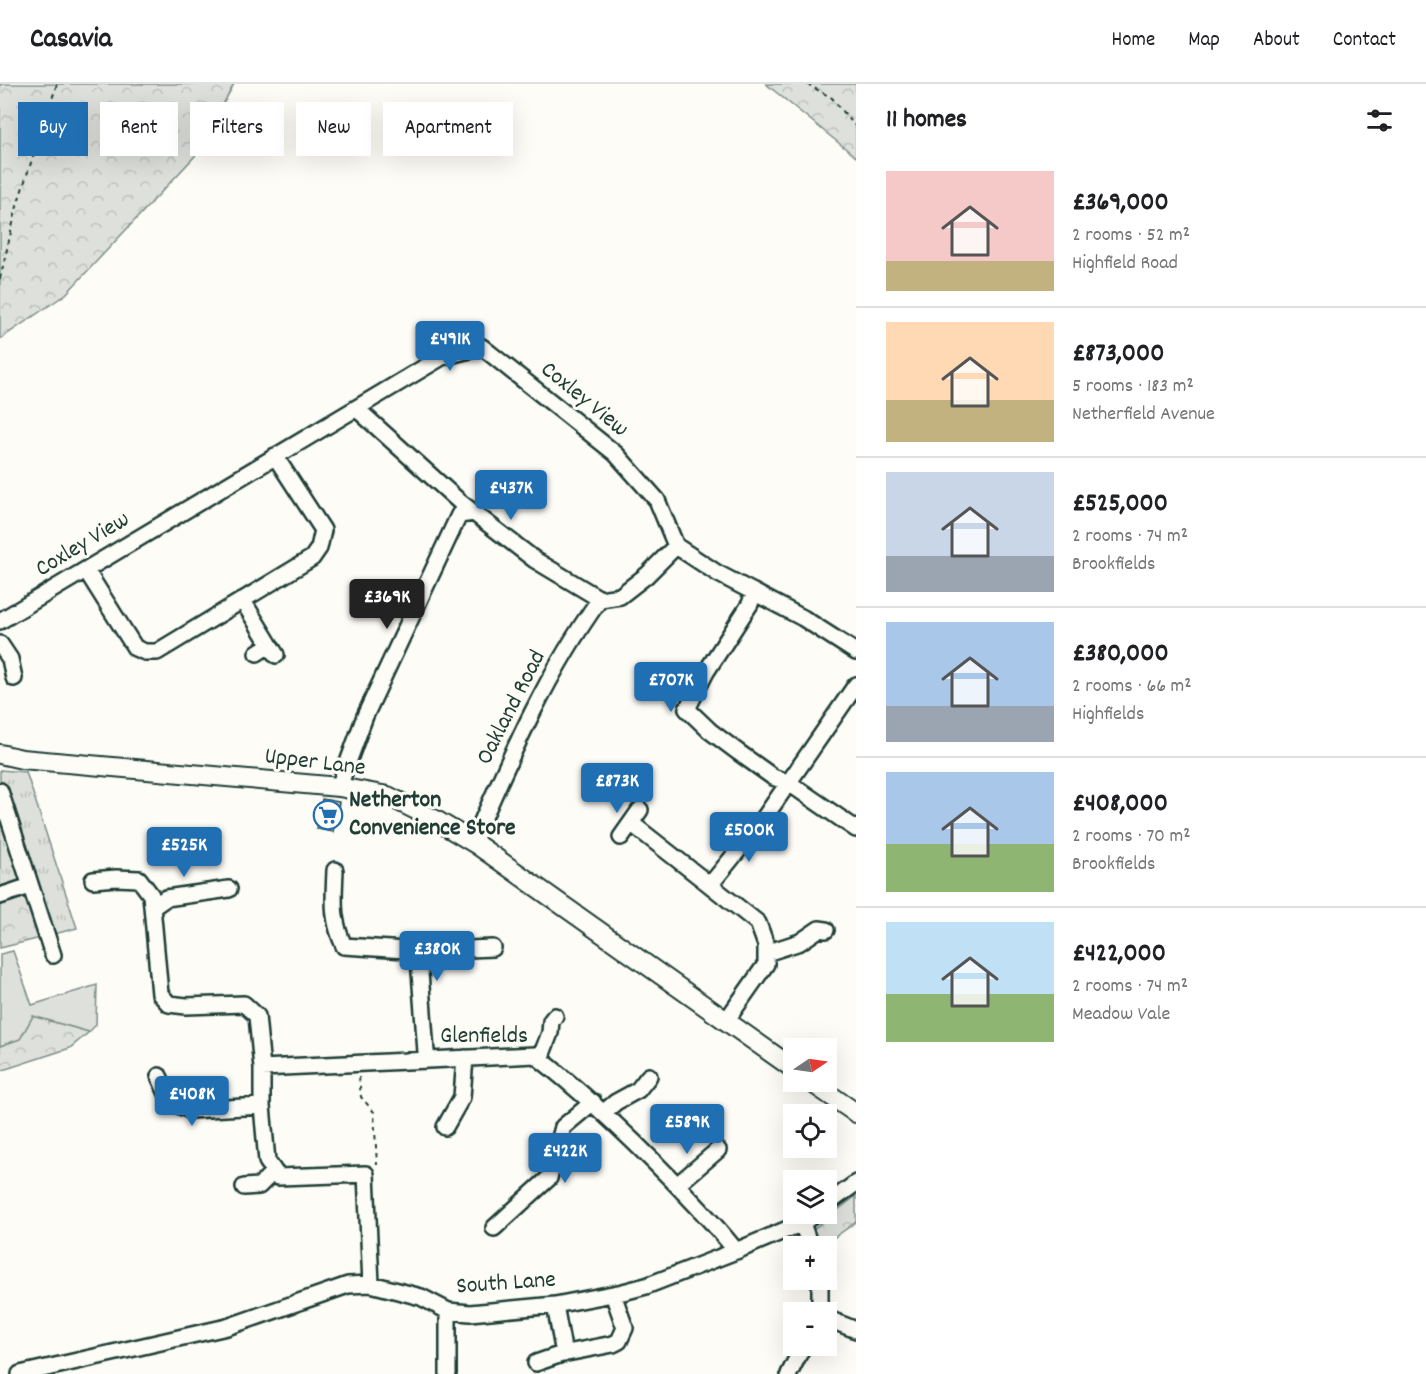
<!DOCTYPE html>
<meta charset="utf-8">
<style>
body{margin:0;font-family:Dekko,sans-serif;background:#f6f6f6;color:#202124;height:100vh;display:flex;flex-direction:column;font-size:22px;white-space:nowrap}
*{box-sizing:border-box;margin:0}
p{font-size:20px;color:#757577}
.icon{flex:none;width:33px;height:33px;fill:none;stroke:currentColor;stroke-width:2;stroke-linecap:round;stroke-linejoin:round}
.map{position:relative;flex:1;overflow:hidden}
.sheet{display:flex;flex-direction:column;background:#fff;width:570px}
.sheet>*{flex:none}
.hud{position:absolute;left:18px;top:18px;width:570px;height:54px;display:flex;gap:12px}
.needle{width:39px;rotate:77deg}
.controls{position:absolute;left:783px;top:954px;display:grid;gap:12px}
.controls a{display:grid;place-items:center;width:54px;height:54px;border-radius:0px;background:#fff;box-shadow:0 6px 24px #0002;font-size:30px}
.price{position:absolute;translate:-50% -51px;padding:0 14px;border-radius:6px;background:#1f6fb2;color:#fff;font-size:20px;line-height:39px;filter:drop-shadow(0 2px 3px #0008)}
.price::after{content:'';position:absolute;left:50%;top:36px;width:18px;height:14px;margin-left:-9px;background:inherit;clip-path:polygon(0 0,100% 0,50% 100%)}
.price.current{background:#222;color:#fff}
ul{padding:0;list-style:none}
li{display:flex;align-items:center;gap:18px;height:150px;padding:0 30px}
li+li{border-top:2px solid #e0e0e0}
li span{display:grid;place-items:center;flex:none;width:168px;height:120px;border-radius:0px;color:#555}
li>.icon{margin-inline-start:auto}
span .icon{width:72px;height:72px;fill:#fffc;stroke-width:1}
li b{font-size:26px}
h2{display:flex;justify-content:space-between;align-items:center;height:72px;padding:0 30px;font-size:26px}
.pill{padding:0 21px;border-radius:0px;background:#fff;box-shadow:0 6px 24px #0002;font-size:21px;line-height:54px}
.pill.current{background:#1f6fb2;color:#fff}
header{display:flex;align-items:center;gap:36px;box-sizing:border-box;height:84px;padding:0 30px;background:#fff;border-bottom:2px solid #e0e0e0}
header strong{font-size:28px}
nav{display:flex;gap:33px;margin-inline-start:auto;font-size:21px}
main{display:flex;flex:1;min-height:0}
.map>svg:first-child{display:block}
.grass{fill:url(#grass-tufts);stroke:#7e8e88;stroke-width:1.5}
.forest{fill:url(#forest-crowns);stroke:#7e8e88;stroke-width:1.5}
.green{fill:#dde0db;stroke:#7e8e88;stroke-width:1.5}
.building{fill:#c6cdc7;stroke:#1f3d34;stroke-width:1.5}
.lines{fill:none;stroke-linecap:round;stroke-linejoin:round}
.minor-casing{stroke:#1f3d34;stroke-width:20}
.major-casing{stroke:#1f3d34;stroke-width:22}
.path{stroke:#1f3d34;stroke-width:2;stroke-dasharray:4.5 4.5;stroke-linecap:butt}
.minor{stroke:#fdfcf7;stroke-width:15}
.major{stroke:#fdfcf7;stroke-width:18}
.labels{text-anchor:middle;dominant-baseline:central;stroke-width:6;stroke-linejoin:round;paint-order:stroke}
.street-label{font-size:24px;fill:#1f3d34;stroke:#fdfcf7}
.poi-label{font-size:24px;font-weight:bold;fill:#1f3d34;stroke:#fdfcf7;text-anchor:start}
</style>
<header>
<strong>Casavia</strong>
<nav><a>Home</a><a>Map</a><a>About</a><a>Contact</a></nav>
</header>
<main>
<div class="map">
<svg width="856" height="1290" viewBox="0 0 856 1290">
<defs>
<pattern id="grass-tufts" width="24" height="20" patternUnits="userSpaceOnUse" patternTransform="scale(1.5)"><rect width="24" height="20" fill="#dde0db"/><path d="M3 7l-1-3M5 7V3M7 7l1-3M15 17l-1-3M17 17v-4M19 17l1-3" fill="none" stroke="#bdc1bd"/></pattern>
<pattern id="forest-crowns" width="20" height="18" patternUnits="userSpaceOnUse" patternTransform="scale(1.5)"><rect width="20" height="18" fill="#dde0db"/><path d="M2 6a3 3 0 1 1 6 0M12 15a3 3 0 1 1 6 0" fill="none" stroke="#bdc1bd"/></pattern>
</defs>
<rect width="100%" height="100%" fill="#fdfcf7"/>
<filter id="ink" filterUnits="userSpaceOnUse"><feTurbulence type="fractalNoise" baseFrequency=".0167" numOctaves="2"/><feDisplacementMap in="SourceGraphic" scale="12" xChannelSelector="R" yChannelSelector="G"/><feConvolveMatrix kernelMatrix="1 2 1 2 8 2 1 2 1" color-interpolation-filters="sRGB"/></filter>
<g filter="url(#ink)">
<path class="grass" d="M 0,686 L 26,688 L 77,844 L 51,851 L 0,807 Z"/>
<path class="forest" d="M 0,0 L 234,0 L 195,72 L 66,210 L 0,255 Z
M 767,0 L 856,0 L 856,73 L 766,0 Z
M 29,808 L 45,853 L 0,864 L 0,816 Z
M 33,932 L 89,948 L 70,964 L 0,987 L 0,962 L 20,955 Z
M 856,1112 L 856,1138 L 822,1162 L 815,1162 L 810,1148 Z"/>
<path class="green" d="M 13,867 L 32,921 L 97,901 L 96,941 L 89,948 L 33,932 L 20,955 L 0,962 L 0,870 Z"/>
<path class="building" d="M 322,715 L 339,718 L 333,748 L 317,745 Z"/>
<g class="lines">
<g class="minor-casing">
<path id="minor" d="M 357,325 L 461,419 L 535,476 L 600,515 L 620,512 L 647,491 L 676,462
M 86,486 L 135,564 L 145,568 L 157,568 L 312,474 L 319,464 L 323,446 L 275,372
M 754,508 L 750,520 L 706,588 L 687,625 L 710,647 L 738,668 L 773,693 L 789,699 L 856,745
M 243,517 L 276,571
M 0,537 L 442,273 L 482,263 L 616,370 L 657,416 L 676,462 L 717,489 L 803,534 L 856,568
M 0,560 L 10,575 L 14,594
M 257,569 L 269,561
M 339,703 L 365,632 L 459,431 L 474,429
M 0,707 L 53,871
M 631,739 L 710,801
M 621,753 L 640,726
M 476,760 L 476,751 C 512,669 548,587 600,515
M 335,786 C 334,815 331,834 344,862 L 421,867
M 93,796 L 116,794 L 139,795 L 151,811 L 160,910 L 169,920 L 186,922 L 244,920 L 257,932 L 262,984 L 262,1022 L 267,1077 L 278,1093 L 366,1090 L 371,1200
M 0,812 L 30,802
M 153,823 L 166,814 L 229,805
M 766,869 L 800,858 L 819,845 L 826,846
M 726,937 L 766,880 L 766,861 L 758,839 L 710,801 L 762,737 L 856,601
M 428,975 L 426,968 L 419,875 L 421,867 L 493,864
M 540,975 L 550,949 L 551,937 L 555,932
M 262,984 L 535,971 C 584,1009 628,1051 671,1095 C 694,1119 716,1141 736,1167
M 159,992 L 171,1018 L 190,1026 L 262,1022
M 604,1028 L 616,1018 L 638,1006 L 649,992
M 445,1043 L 462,1013 L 465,974
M 677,1101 L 718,1066
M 244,1103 L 259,1102 L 274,1087
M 826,1121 L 856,1099
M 802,1139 L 810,1162
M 494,1144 L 549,1094 L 563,1043 L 593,1018
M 820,1196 L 820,1228
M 555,1221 L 564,1270
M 826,1234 L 856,1246
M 536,1279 L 562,1270 L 613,1260 L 619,1257 L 625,1244 L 613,1210
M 20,1290 L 227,1243 L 348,1201 L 371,1200 L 421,1213 L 448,1227 L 470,1229 L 555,1221 L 623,1208 L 646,1202 L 736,1167 L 802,1139 L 815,1130
M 448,1290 L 448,1227
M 789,1290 L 803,1262"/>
</g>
<g class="major-casing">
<path id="major" d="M 0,670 L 22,675 L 339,703 L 388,712 L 434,735 L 476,760 L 794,985
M 811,998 L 856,1029"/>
</g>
<path class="path" d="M 807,0 L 832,14 L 856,43
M 0,195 L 18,118 L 57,0
M 359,993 L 361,1013 L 374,1028 L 377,1081"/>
<use href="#minor" class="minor"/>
<use href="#major" class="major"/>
</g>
</g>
<defs>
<g id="supermarket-ring" transform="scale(1.5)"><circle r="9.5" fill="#fdfcf7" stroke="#1f6fb2" stroke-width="1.5"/><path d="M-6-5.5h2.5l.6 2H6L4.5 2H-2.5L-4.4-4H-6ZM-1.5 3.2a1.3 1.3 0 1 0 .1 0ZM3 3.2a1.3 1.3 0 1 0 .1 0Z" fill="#1f6fb2"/></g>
</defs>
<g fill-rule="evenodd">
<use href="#supermarket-ring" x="328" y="731"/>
</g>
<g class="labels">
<g class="street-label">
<text transform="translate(584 316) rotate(39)">Coxley View</text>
<text transform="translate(83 461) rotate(-31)">Coxley View</text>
<text transform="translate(512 624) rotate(-63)">Oakland Road</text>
<text transform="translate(315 679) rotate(7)">Upper Lane</text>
<text x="484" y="953">Glenfields</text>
<text transform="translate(506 1200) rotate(-4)">South Lane</text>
</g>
<g class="poi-label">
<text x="349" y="717">Netherton<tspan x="349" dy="28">Convenience Store</tspan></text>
</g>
</g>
</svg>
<div class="controls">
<a><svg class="needle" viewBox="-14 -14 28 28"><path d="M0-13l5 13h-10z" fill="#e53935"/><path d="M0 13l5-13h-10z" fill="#757577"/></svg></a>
<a><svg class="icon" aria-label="locate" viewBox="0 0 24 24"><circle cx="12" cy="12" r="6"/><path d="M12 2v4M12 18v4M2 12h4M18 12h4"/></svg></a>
<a><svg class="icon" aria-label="layers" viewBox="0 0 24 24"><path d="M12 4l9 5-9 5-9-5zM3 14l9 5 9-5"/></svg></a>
<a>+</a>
<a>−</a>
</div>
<b class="price" style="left:450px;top:288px">£491K</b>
<b class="price" style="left:511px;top:437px">£437K</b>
<b class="price current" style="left:387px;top:546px">£369K</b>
<b class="price" style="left:671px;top:629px">£707K</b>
<b class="price" style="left:617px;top:730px">£873K</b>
<b class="price" style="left:749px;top:779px">£500K</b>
<b class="price" style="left:184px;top:794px">£525K</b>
<b class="price" style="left:437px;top:898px">£380K</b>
<b class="price" style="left:192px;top:1043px">£408K</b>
<b class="price" style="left:687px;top:1071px">£589K</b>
<b class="price" style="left:565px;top:1100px">£422K</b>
<div class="hud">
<a class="pill current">Buy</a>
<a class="pill">Rent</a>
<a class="pill">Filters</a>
<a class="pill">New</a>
<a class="pill">Apartment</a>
</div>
</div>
<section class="sheet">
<h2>11 homes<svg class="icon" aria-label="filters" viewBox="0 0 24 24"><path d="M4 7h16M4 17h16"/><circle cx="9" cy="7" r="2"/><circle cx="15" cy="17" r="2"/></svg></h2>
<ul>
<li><span style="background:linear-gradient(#f6c9c9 75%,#c2b280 0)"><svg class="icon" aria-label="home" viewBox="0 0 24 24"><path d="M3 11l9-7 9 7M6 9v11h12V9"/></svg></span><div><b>£369,000</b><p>2 rooms · 52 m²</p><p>Highfield Road</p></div></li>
<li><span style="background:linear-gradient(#ffd9b3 65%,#c2b280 0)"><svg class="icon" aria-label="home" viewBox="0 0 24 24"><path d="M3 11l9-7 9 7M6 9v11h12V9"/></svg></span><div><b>£873,000</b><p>5 rooms · 183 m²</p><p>Netherfield Avenue</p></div></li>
<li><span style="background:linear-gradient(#c9d6e8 70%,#9aa5b1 0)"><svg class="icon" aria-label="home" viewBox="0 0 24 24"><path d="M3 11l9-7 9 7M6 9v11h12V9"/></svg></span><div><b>£525,000</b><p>2 rooms · 74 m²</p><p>Brookfields</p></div></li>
<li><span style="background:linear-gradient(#a9c7e8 70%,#9aa5b1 0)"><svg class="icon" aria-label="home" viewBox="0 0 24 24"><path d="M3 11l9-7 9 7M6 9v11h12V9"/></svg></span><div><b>£380,000</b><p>2 rooms · 66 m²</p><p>Highfields</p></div></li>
<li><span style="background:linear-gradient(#a9c7e8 60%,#8fb573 0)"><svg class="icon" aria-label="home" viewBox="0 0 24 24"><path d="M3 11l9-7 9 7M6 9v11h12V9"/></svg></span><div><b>£408,000</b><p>2 rooms · 70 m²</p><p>Brookfields</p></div></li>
<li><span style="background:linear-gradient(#bfe0f5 60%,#8fb573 0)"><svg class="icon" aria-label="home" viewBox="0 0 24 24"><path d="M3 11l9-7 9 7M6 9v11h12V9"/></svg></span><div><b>£422,000</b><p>2 rooms · 74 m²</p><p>Meadow Vale</p></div></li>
</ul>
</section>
</main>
